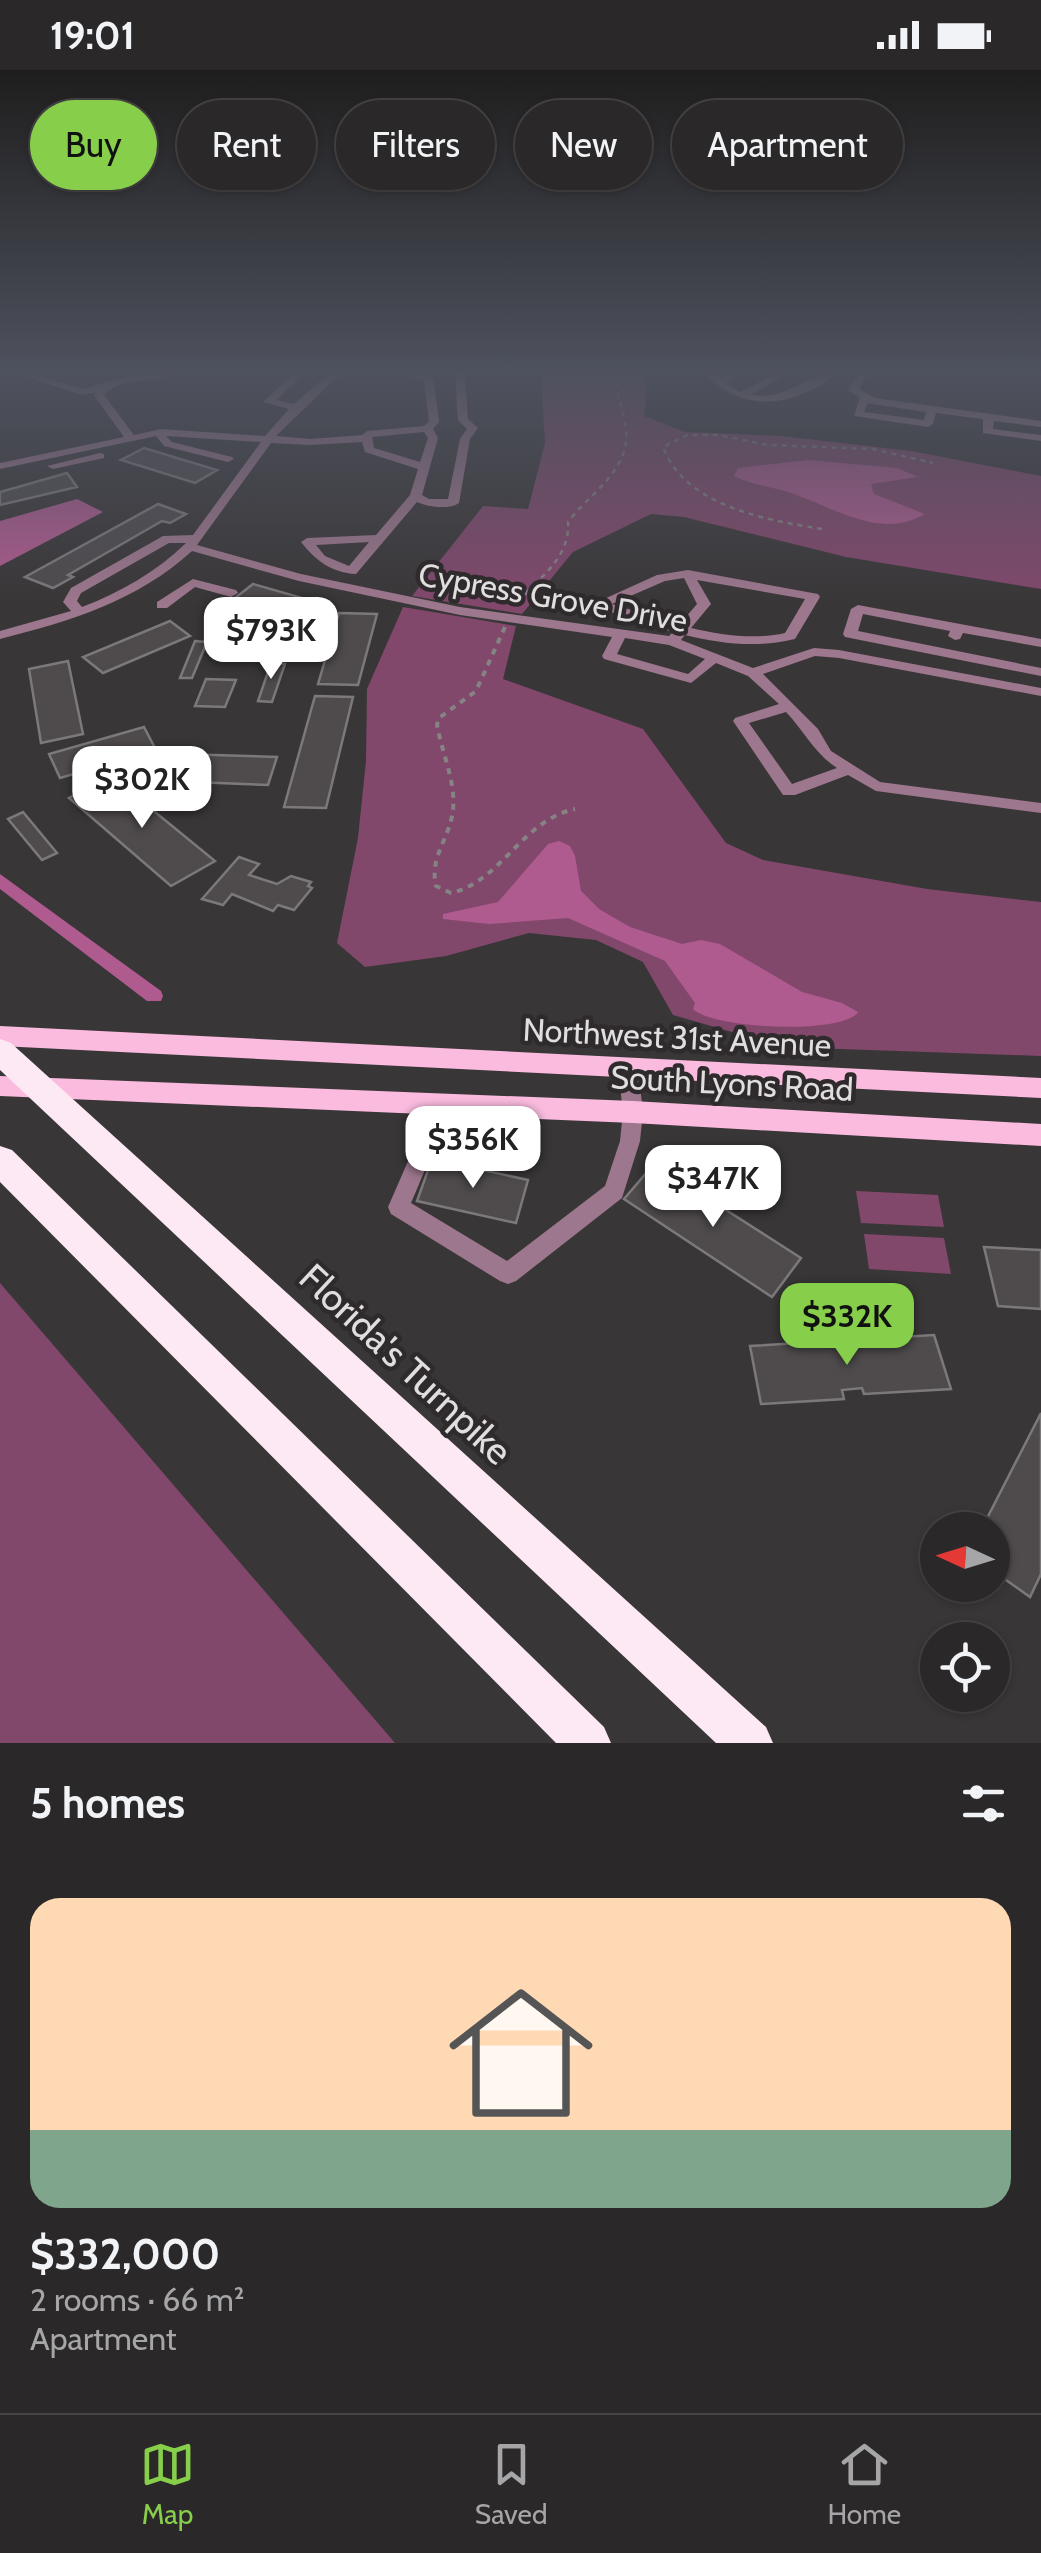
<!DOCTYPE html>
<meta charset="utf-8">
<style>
body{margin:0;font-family:Cabin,sans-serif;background:#373435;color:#f1f3f6;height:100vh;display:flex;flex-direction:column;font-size:38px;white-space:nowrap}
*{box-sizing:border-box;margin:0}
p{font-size:32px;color:#a6a6a8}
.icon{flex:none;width:55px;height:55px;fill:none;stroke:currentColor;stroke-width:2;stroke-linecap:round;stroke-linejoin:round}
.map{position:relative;height:1673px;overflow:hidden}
.details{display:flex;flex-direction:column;background:#2b2829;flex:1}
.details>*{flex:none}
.top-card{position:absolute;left:30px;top:30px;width:982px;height:90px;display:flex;gap:20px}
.needle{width:65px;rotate:274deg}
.tools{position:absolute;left:920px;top:1442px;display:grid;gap:20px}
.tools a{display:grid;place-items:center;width:90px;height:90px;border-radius:50%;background:#2b2829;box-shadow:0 2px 8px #0004,0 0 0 2px #474446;font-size:50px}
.price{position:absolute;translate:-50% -85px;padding:0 22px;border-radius:20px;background:#fff;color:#222;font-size:32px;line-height:65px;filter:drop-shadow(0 2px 5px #0008)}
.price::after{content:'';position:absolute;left:50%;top:60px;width:30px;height:22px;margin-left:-15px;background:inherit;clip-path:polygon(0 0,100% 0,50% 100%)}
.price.current{background:#87cf4b;color:#111}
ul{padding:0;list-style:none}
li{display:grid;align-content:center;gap:20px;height:530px;padding:0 30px}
li span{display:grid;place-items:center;height:310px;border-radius:30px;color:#555}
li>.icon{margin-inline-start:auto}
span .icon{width:180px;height:180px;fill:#fffc;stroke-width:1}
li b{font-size:42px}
h2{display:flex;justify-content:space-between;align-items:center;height:120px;padding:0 30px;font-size:42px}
.chip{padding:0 35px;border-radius:45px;background:#2b2829;box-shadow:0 2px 8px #0004,0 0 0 2px #474446;font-size:35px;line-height:90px}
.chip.current{background:#87cf4b;color:#111}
.status{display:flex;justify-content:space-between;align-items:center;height:70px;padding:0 50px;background:#2b2829;direction:ltr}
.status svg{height:28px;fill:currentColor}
.menu{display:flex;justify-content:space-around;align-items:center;height:140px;border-top:2px solid #474446;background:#2b2829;font-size:28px;color:#a6a6a8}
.menu a{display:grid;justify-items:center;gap:5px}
.menu .current{color:#87cf4b}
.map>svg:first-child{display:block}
.green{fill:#82486c}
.water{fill:#af5b90}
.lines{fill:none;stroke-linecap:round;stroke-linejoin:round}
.canal{fill:#af5b90;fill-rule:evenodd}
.building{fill:#4f4b4d;stroke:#7c797b;stroke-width:2.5}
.path-far1{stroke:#858384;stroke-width:2.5;stroke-dasharray:5 5;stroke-linecap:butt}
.path{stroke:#858384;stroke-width:4;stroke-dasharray:6 6;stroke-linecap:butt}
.minor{fill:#9d778d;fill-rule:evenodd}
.major{fill:#fabbdf;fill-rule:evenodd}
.highway{fill:#fce9f4;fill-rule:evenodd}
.labels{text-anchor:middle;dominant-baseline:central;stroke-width:9;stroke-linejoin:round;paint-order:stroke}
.street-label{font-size:32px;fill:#e0dedf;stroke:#2f2b2d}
.near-street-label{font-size:38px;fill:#e0dedf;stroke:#2f2b2d}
</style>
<div class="status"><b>19:01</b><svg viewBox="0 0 49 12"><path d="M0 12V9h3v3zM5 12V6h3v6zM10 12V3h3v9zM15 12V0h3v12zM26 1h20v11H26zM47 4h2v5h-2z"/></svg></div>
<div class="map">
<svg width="1041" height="1673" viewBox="0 0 1041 1673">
<rect width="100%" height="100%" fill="#393637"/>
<path class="green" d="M 541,303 L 641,303 L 647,320 L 644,346 L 685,362 L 781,366 L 911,381 L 1041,406 L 1041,519 L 846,487 L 684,447 L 651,444 L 573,482 L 522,544 L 412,526 L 483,436 L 528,439 L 545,373 Z
M 403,537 L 516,556 L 503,609 L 643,659 L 726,773 L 763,790 L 927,819 L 1041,832 L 1041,986 L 784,977 L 673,945 L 643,892 L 596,870 L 529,863 L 446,886 L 365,897 L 337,873 L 358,768 L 366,691 L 367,619 Z
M 856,1121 L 938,1125 L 944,1157 L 861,1153 Z
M 864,1164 L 944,1168 L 951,1204 L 869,1199 Z
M 0,1213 L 395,1673 L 0,1673 Z"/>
<path class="water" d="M 808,390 L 897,398 L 918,407 L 871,414 L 874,424 L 925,444 C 878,471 833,436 788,422 C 770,416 751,415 734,406 L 738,398 Z
M 77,429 L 103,442 L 0,496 L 0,451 Z
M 559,771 L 570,776 L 575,786 L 581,821 L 599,839 L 630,857 L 682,874 L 701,870 L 720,874 L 802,922 L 842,933 L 858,942 C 843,965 713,959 693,939 L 695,933 L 665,891 L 568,848 L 489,854 L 443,849 L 443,844 L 498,832 L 548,774 Z"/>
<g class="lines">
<path class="canal" d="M 0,804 L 161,921 L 163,926 L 161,931 L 147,931 L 0,819 Z"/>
</g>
<path class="building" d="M 144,378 L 217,400 L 195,413 L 121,390 Z
M 67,403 L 77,417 L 0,435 L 0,422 Z
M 158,434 L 186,444 L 170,453 L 162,451 L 68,505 L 73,507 L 53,518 L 25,507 Z
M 253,514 L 330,536 L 308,555 L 230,532 Z
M 339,543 L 377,544 L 358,615 L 318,614 Z
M 170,551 L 190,566 L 103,603 L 83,587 Z
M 195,571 L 207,572 L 192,608 L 180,608 Z
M 68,591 L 83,664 L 41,673 L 29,599 Z
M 271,593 L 285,594 L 272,632 L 258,631 Z
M 206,609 L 236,610 L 225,637 L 195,636 Z
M 315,626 L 353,627 L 326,738 L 284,737 Z
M 144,657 L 156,680 L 60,708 L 49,684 Z
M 181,684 L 277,687 L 268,715 L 169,711 Z
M 111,706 L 215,791 L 171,816 L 69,728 Z
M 23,742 L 57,783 L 42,790 L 8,749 Z
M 239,787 L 259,794 L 249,805 L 277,814 L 291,806 L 311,812 L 308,816 L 312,818 L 294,840 L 278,835 L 273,841 L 232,824 L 223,835 L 202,829 Z
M 432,1089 L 528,1110 L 516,1153 L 417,1131 Z
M 654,1094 L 801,1188 L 772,1227 L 624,1129 Z
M 984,1177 L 1041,1180 L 1041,1239 L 998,1236 Z
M 934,1265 L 951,1319 L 864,1324 L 862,1318 L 842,1320 L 844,1329 L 761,1334 L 750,1276 Z
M 1041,1343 L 1041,1504 L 1030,1527 L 992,1500 L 992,1460 L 981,1460 Z"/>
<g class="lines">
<path class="path-far1" d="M 822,459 C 766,450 685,436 663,377 L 687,365 L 719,365 L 767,375 L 873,379 L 933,393
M 527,522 C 547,502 570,483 568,452 C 589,424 631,400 626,359 C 624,339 614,323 618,303"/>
<path class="path" d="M 515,535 L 529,519
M 505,557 L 476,621 L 439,648 L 437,655 C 442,683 456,712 453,740 C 450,768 429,787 436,816 L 451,823 C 502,811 522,750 575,739"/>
<path class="minor" d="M 27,303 L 83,319 L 122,307 L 177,303 C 154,315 124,304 104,325 L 134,365 L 161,359 L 265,366 L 289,339 L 263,332 L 294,303 L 305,303 L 276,330 L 294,334 L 330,303 L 341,303 L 276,366 L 310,369 L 362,365 L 367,361 L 424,356 L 429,351 L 424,311 L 392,303 L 433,307 L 439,352 L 433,359 L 438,368 L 422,425 L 429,429 L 448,429 L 460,369 L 467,359 L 458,350 L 455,303 L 465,303 L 468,349 L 478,358 L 470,369 L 459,433 C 449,440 428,437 417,432 L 356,504 C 332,503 315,490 301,472 L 307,468 L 376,465 L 410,425 L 418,399 L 365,382 L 362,372 L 310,375 L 271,373 L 197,475 L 301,504 L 460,537 L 669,566 L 673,562 L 616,544 L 593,534 L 657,505 L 688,500 L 818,524 L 820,527 L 795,569 C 757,578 722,574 685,565 L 681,570 L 753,598 L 814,578 L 839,580 L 1041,618 L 1041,626 L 839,588 L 815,586 L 763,604 L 818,659 L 831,681 L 880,712 L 1041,733 L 1041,743 L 876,721 L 848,705 L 795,725 L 783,725 L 733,651 L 735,648 L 779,634 L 748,606 L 716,593 L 691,613 L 604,589 L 602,586 L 612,567 L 460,545 L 299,511 L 192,481 C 137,531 71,551 0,569 L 0,561 L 71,541 L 63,532 L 71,518 L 163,466 L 193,465 L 261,372 L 166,366 L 172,372 L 232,387 L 234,389 L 228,392 L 164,376 L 156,366 L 0,399 L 0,393 L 124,367 L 94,325 L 96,322 L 82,325 L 27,307 ZM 424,362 L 428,368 L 420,392 L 374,378 L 372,367 ZM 369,472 L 349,496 L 325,486 L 316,475 ZM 169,473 L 186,473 C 156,502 121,522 82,537 L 77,531 L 81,523 ZM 684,508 L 697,534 L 679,555 L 612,534 L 665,511 ZM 697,510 L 805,529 L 785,563 C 753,570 722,565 691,558 L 711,534 ZM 625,568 L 669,575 L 705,589 L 688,604 L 617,584 ZM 786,642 C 804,661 815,684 837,698 L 792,714 L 749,653 Z
M 704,303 L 715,303 L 721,308 L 731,303 L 743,303 L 726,313 L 740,322 L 777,303 L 789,303 L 750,325 C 789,331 807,302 838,303 C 795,337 744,345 704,303 Z
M 858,303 L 868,303 L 859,319 L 875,328 L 1041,351 L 1041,357 L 994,351 L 993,359 L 1041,365 L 1041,371 L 983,363 L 983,349 L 936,343 L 933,354 L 928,357 L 854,346 L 860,328 L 848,320 ZM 868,333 L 872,334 L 926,342 L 924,350 L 864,342 Z
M 1032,303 L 1041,303 L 1041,306 L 1033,305 Z
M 100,383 L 104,384 L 104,388 L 53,399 L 47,396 Z
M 193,509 L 236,520 L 238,523 L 231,527 L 195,517 L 167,538 L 157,538 L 157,532 Z
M 858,535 L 1041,569 L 1041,577 L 963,563 L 960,569 L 955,570 L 948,566 L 950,561 L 863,544 L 858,561 L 1041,598 L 1041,606 L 845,567 L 843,564 L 851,539 Z
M 628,991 L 635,993 L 638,999 L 643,1042 L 640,1071 L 622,1128 L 516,1211 L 508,1214 L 500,1211 L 391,1144 L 388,1137 L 412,1082 L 419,1079 L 426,1082 L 430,1088 L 411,1133 L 507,1191 L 605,1116 L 620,1071 L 623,1042 L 618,999 L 621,993 Z"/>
<path class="major" d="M 0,956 L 1041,1008 L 1041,1028 L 0,976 Z
M 0,1006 L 633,1031 L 1041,1054 L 1041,1076 L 633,1053 L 0,1026 Z"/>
<path class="highway" d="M 0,969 L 11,973 L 766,1657 L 773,1673 L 716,1673 L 0,1000 Z
M 0,1076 L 12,1080 L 604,1657 L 611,1673 L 556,1673 L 0,1112 Z"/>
</g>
<linearGradient id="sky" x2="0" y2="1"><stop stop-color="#1f1e1e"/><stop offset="0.56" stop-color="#4e525e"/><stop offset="1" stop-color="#4e525e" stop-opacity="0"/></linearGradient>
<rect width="1041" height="537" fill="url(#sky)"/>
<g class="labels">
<g class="street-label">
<text transform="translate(553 527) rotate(10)">Cypress Grove Drive</text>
<text transform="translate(677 967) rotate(3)">Northwest 31st Avenue</text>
<text transform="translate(732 1013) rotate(3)">South Lyons Road</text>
</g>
<g class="near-street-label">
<text transform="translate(406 1294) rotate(43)">Florida's Turnpike</text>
</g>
</g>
</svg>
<div class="tools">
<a><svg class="needle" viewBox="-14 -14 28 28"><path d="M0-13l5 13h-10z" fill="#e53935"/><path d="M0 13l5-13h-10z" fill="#a6a6a8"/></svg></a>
<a><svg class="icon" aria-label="locate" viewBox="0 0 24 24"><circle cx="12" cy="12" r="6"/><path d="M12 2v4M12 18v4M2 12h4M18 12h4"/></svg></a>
</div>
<b class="price" style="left:271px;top:612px">$793K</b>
<b class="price" style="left:142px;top:761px">$302K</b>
<b class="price" style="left:473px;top:1121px">$356K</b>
<b class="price" style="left:713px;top:1160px">$347K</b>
<b class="price current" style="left:847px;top:1298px">$332K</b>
<div class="top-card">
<a class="chip current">Buy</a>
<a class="chip">Rent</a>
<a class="chip">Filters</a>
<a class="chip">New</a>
<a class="chip">Apartment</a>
</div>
</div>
<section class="details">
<h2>5 homes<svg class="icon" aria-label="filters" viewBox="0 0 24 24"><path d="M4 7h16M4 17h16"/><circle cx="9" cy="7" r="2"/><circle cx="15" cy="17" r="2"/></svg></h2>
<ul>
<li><span style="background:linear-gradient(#ffd9b3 75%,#7fa58c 0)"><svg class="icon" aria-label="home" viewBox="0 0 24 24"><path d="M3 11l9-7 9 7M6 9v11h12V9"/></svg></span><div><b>$332,000</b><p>2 rooms · 66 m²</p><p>Apartment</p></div></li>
</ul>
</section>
<nav class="menu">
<a class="current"><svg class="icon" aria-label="map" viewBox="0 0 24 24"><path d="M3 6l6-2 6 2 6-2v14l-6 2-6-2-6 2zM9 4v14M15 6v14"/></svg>Map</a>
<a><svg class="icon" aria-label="saved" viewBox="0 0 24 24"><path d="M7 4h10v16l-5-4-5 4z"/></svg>Saved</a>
<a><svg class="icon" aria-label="home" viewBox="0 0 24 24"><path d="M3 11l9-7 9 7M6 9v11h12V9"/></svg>Home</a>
</nav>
